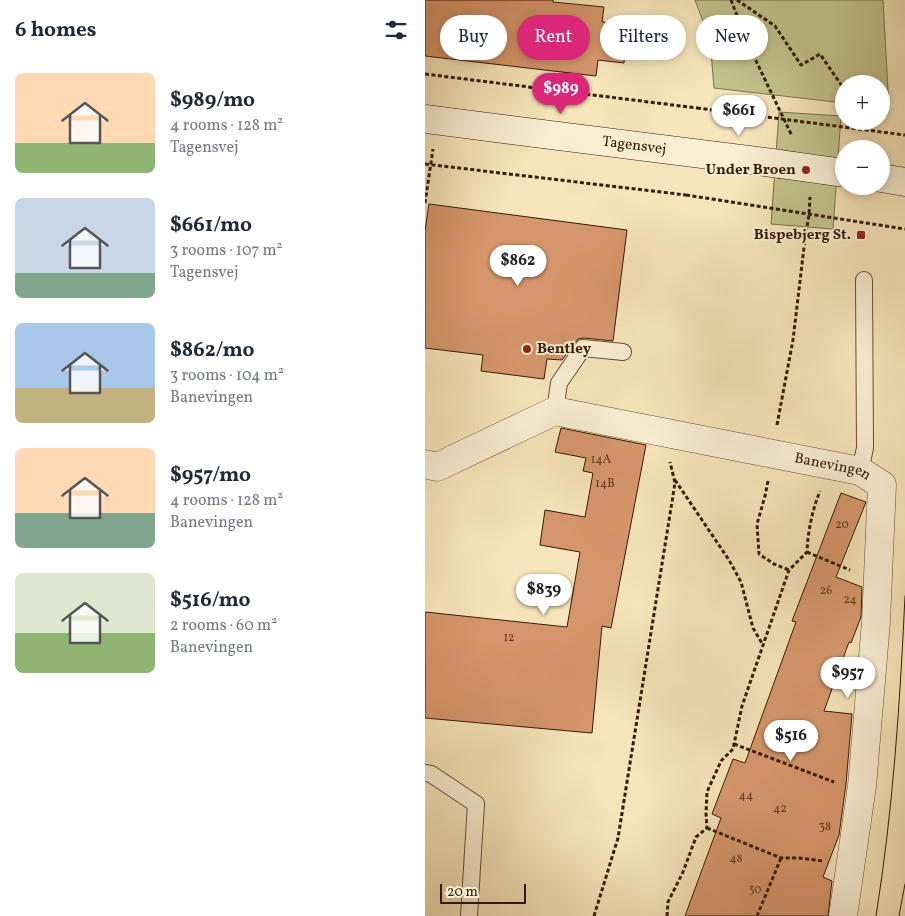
<!DOCTYPE html>
<meta charset="utf-8">
<style>
body{margin:0;font-family:Vollkorn,serif;background:#f2f2f3;color:#1f2937;height:100vh;display:flex;flex-direction:column;font-size:19px;white-space:nowrap}
*{box-sizing:border-box;margin:0}
p{font-size:16px;color:#747a83}
.icon{flex:none;width:28px;height:28px;fill:none;stroke:currentColor;stroke-width:2;stroke-linecap:round;stroke-linejoin:round}
.map{position:relative;flex:1;overflow:hidden}
.details{display:flex;flex-direction:column;background:#fff;width:425px}
.details>*{flex:none}
.top-card{position:absolute;left:15px;top:15px;width:390px;height:45px;display:flex;gap:10px}
.controls{position:absolute;left:410px;top:75px;display:grid;gap:10px}
.controls a{display:grid;place-items:center;width:55px;height:55px;border-radius:50%;background:#fff;box-shadow:0 2px 8px #0003;font-size:25px}
.scale{position:absolute;left:15px;bottom:12px;width:86px;box-sizing:border-box;padding-left:5px;border:2px solid #371908;border-top:0;font-size:14px;line-height:18px;white-space:nowrap;color:#371908;-webkit-text-stroke:4px #f9eed2;paint-order:stroke}
.price{position:absolute;translate:-50% -42px;padding:0 11px;border-radius:18px;background:#fff;color:#222;font-size:16px;line-height:32px;filter:drop-shadow(0 1px 2px #0008)}
.price::after{content:'';position:absolute;left:50%;top:30px;width:15px;height:11px;margin-left:-8px;background:inherit;clip-path:polygon(0 0,100% 0,50% 100%)}
.price.active{background:#db2777;color:#fff}
ul{padding:0;list-style:none}
li{display:flex;align-items:center;gap:15px;height:125px;padding:0 15px}
li span{display:grid;place-items:center;flex:none;width:140px;height:100px;border-radius:8px;color:#555}
li>.icon{margin-inline-start:auto}
span .icon{width:60px;height:60px;fill:#fffc;stroke-width:1}
li b{font-size:21px}
h2{display:flex;justify-content:space-between;align-items:center;height:60px;padding:0 15px;font-size:21px}
.chip{padding:0 18px;border-radius:22px;background:#fff;box-shadow:0 2px 8px #0003;font-size:18px;line-height:45px}
.chip.active{background:#db2777;color:#fff}
main{display:flex;flex:1;min-height:0}
.map>svg:first-child{display:block}
.green{fill:#c2c38c;stroke:#7c6e4a}
.building{fill:#d6966b;stroke:#371908}
.lines{fill:none;stroke-linecap:round;stroke-linejoin:round}
.lane-casing{stroke:#674c34;stroke-width:18}
.street-casing{stroke:#674c34;stroke-width:29}
.secondary-casing{stroke:#371908;stroke-width:29}
.path{stroke:#371908;stroke-width:3;stroke-dasharray:4 2.5;stroke-linecap:butt}
.lane{stroke:#f9eed2;stroke-width:16}
.street{stroke:#f9eed2;stroke-width:28}
.secondary{stroke:#f9eed2;stroke-width:28}
.tram{stroke:#371908;stroke-width:1}
.secondary-bridge-casing{stroke:#371908;stroke-width:29;stroke-linecap:butt}
.path-bridge{stroke:#371908;stroke-width:3;stroke-dasharray:4 2.5;stroke-linecap:butt}
.secondary-bridge{stroke:#f9eed2;stroke-width:28}
.poi-dot{fill:#8f2418;stroke:#f9eed2;stroke-width:2}
.labels{text-anchor:middle;dominant-baseline:central;stroke-width:4;stroke-linejoin:round;paint-order:stroke}
.number-label{font-size:12px;fill:#5f3821}
.street-label{font-size:15px;fill:#371908;stroke:#f9eed2}
.poi-label{font-size:15px;font-weight:bold;fill:#371908;stroke:#f9eed2;text-anchor:end}
</style>
<main>
<section class="details">
<h2>6 homes<svg class="icon" aria-label="filters" viewBox="0 0 24 24"><path d="M4 7h16M4 17h16"/><circle cx="9" cy="7" r="2"/><circle cx="15" cy="17" r="2"/></svg></h2>
<ul>
<li><span style="background:linear-gradient(#ffd9b3 70%,#8fb573 0)"><svg class="icon" aria-label="home" viewBox="0 0 24 24"><path d="M3 11l9-7 9 7M6 9v11h12V9"/></svg></span><div><b>$989/mo</b><p>4 rooms · 128 m²</p><p>Tagensvej</p></div></li>
<li><span style="background:linear-gradient(#c9d6e8 75%,#7fa58c 0)"><svg class="icon" aria-label="home" viewBox="0 0 24 24"><path d="M3 11l9-7 9 7M6 9v11h12V9"/></svg></span><div><b>$661/mo</b><p>3 rooms · 107 m²</p><p>Tagensvej</p></div></li>
<li><span style="background:linear-gradient(#a9c7e8 65%,#c2b280 0)"><svg class="icon" aria-label="home" viewBox="0 0 24 24"><path d="M3 11l9-7 9 7M6 9v11h12V9"/></svg></span><div><b>$862/mo</b><p>3 rooms · 104 m²</p><p>Banevingen</p></div></li>
<li><span style="background:linear-gradient(#ffd9b3 65%,#7fa58c 0)"><svg class="icon" aria-label="home" viewBox="0 0 24 24"><path d="M3 11l9-7 9 7M6 9v11h12V9"/></svg></span><div><b>$957/mo</b><p>4 rooms · 128 m²</p><p>Banevingen</p></div></li>
<li><span style="background:linear-gradient(#dfe7d0 60%,#8fb573 0)"><svg class="icon" aria-label="home" viewBox="0 0 24 24"><path d="M3 11l9-7 9 7M6 9v11h12V9"/></svg></span><div><b>$516/mo</b><p>2 rooms · 60 m²</p><p>Banevingen</p></div></li>
</ul>
</section>
<div class="map">
<svg width="480" height="916" viewBox="0 0 480 916">
<rect width="100%" height="100%" fill="#f6e5ba"/>
<filter id="stains"><feTurbulence type="fractalNoise" baseFrequency=".004" numOctaves="4"/><feColorMatrix values="0 0 0 0 .2 0 0 0 0 .09 0 0 0 0 .02 0 0 0 .5 -.17"/></filter>
<radialGradient id="worn" r=".72"><stop offset=".6" stop-color="#630" stop-opacity="0"/><stop offset="1" stop-color="#630" stop-opacity=".3"/></radialGradient>
<path class="green" d="M 270,0 L 458,0 L 464,108 L 456,107 L 456,84 L 419,84 L 419,103 L 289,88 L 285,40 Z
M 354,112 L 416,116 L 408,229 L 346,224 Z"/>
<path class="building" d="M 0,0 L 128,0 L 128,2 L 179,7 L 177,22 L 203,25 L 199,63 L 173,60 L 171,76 L 0,56 Z
M 4,204 L 202,230 L 188,341 L 159,338 L 153,339 L 137,360 L 122,359 L 119,379 L 56,371 L 58,355 L 0,348 L 0,231 Z
M 136,428 L 221,445 L 186,628 L 177,626 L 167,733 L 0,718 L 0,612 L 142,627 L 155,552 L 115,545 L 120,510 L 160,517 L 168,473 L 158,471 L 161,458 L 130,452 Z
M 416,493 L 441,502 L 411,577 L 437,587 L 436,617 L 426,643 L 424,642 L 399,711 L 427,714 L 421,784 L 414,835 L 398,877 L 407,881 L 403,916 L 260,916 L 296,818 L 287,814 L 308,759 L 320,763 L 371,622 L 367,621 Z"/>
<g class="lines">
<g class="lane-casing">
<path id="lane" d="M 130,411 L 134,383 L 158,348 L 198,352
M 435,471 L 440,448 L 439,280
M 0,773 L 6,774 L 51,804 L 44,916"/>
</g>
<g class="street-casing">
<g id="street">
<path id="s1" d="M 0,464 L 12,467 L 130,411 L 435,471 L 457,485 L 451,622 L 437,786 L 418,916"/>
</g>
</g>
<g class="secondary-casing">
<g id="secondary">
<path id="s2" d="M 0,119 L 355,164"/>
<path d="M 456,178 L 480,182"/>
</g>
</g>
<path class="path" d="M 306,0 L 322,42 L 367,136
M 312,0 L 350,26 L 376,65 L 395,54 L 419,89
M 0,74 L 272,108
M 433,128 L 434,121
M 0,164 L 261,195
M 0,203 L 8,149
M 352,425 L 368,340 L 380,239 L 384,215 L 385,197
M 250,480 L 304,560 L 316,582 L 328,628 L 338,645
M 343,481 L 340,496 L 332,524 L 334,554 L 349,564 L 364,570
M 382,552 L 425,570
M 309,744 L 409,782
M 282,828 L 356,858 L 374,858 L 398,861
M 169,916 L 193,838 L 250,483 L 245,462
M 242,916 L 243,902 L 258,872 L 271,837 L 282,828 L 281,814 L 282,792 L 296,761 L 308,749 L 317,706 L 364,570 L 382,552 C 383,531 387,511 395,491
M 332,916 L 356,858"/>
<use href="#lane" class="lane"/>
<use href="#street" class="street"/>
<use href="#secondary" class="secondary"/>
<path class="tram" d="M 451,916 C 468,810 475,703 480,596
M 474,916 L 480,884"/>
<g class="secondary-bridge-casing">
<path id="secondary-bridge" d="M 355,164 L 419,173"/>
</g>
<path class="path-bridge" d="M 272,108 L 480,135
M 261,195 L 480,229"/>
<use href="#secondary-bridge" class="secondary-bridge"/>
</g>
<g class="poi-dot">
<circle cx="381" cy="170" r="5"/>
<rect x="431" y="230" width="10" height="10" rx="2.5"/>
<circle cx="102" cy="349" r="5"/>
</g>
<g class="labels">
<g class="number-label">
<text x="176" y="460">14A</text>
<text x="180" y="484">14B</text>
<text x="417" y="525">20</text>
<text x="401" y="591">26</text>
<text x="425" y="600">24</text>
<text x="84" y="638">12</text>
<text x="321" y="796">44</text>
<text x="355" y="809">42</text>
<text x="400" y="827">38</text>
<text x="311" y="859">48</text>
<text x="330" y="890">50</text>
</g>
<g class="street-label">
<text stroke="none"><textPath href="#s2" startOffset="211">Tagensvej</textPath></text>
<text stroke="none"><textPath href="#s1" startOffset="426">Banevingen</textPath></text>
</g>
<g class="poi-label">
<text x="371" y="170">Under Broen</text>
<text x="426" y="235">Bispebjerg St.</text>
<text x="112" y="349" text-anchor="start">Bentley</text>
</g>
</g>
<rect width="100%" height="100%" filter="url(#stains)"/>
<rect width="100%" height="100%" fill="url(#worn)"/>
</svg>
<div class="controls">
<a>+</a>
<a>−</a>
</div>
<div class="scale">20 m</div>
<b class="price active" style="left:136px;top:115px">$989</b>
<b class="price" style="left:314px;top:137px">$661</b>
<b class="price" style="left:93px;top:287px">$862</b>
<b class="price" style="left:119px;top:616px">$839</b>
<b class="price" style="left:423px;top:699px">$957</b>
<b class="price" style="left:366px;top:762px">$516</b>
<div class="top-card">
<a class="chip">Buy</a>
<a class="chip active">Rent</a>
<a class="chip">Filters</a>
<a class="chip">New</a>
</div>
</div>
</main>
